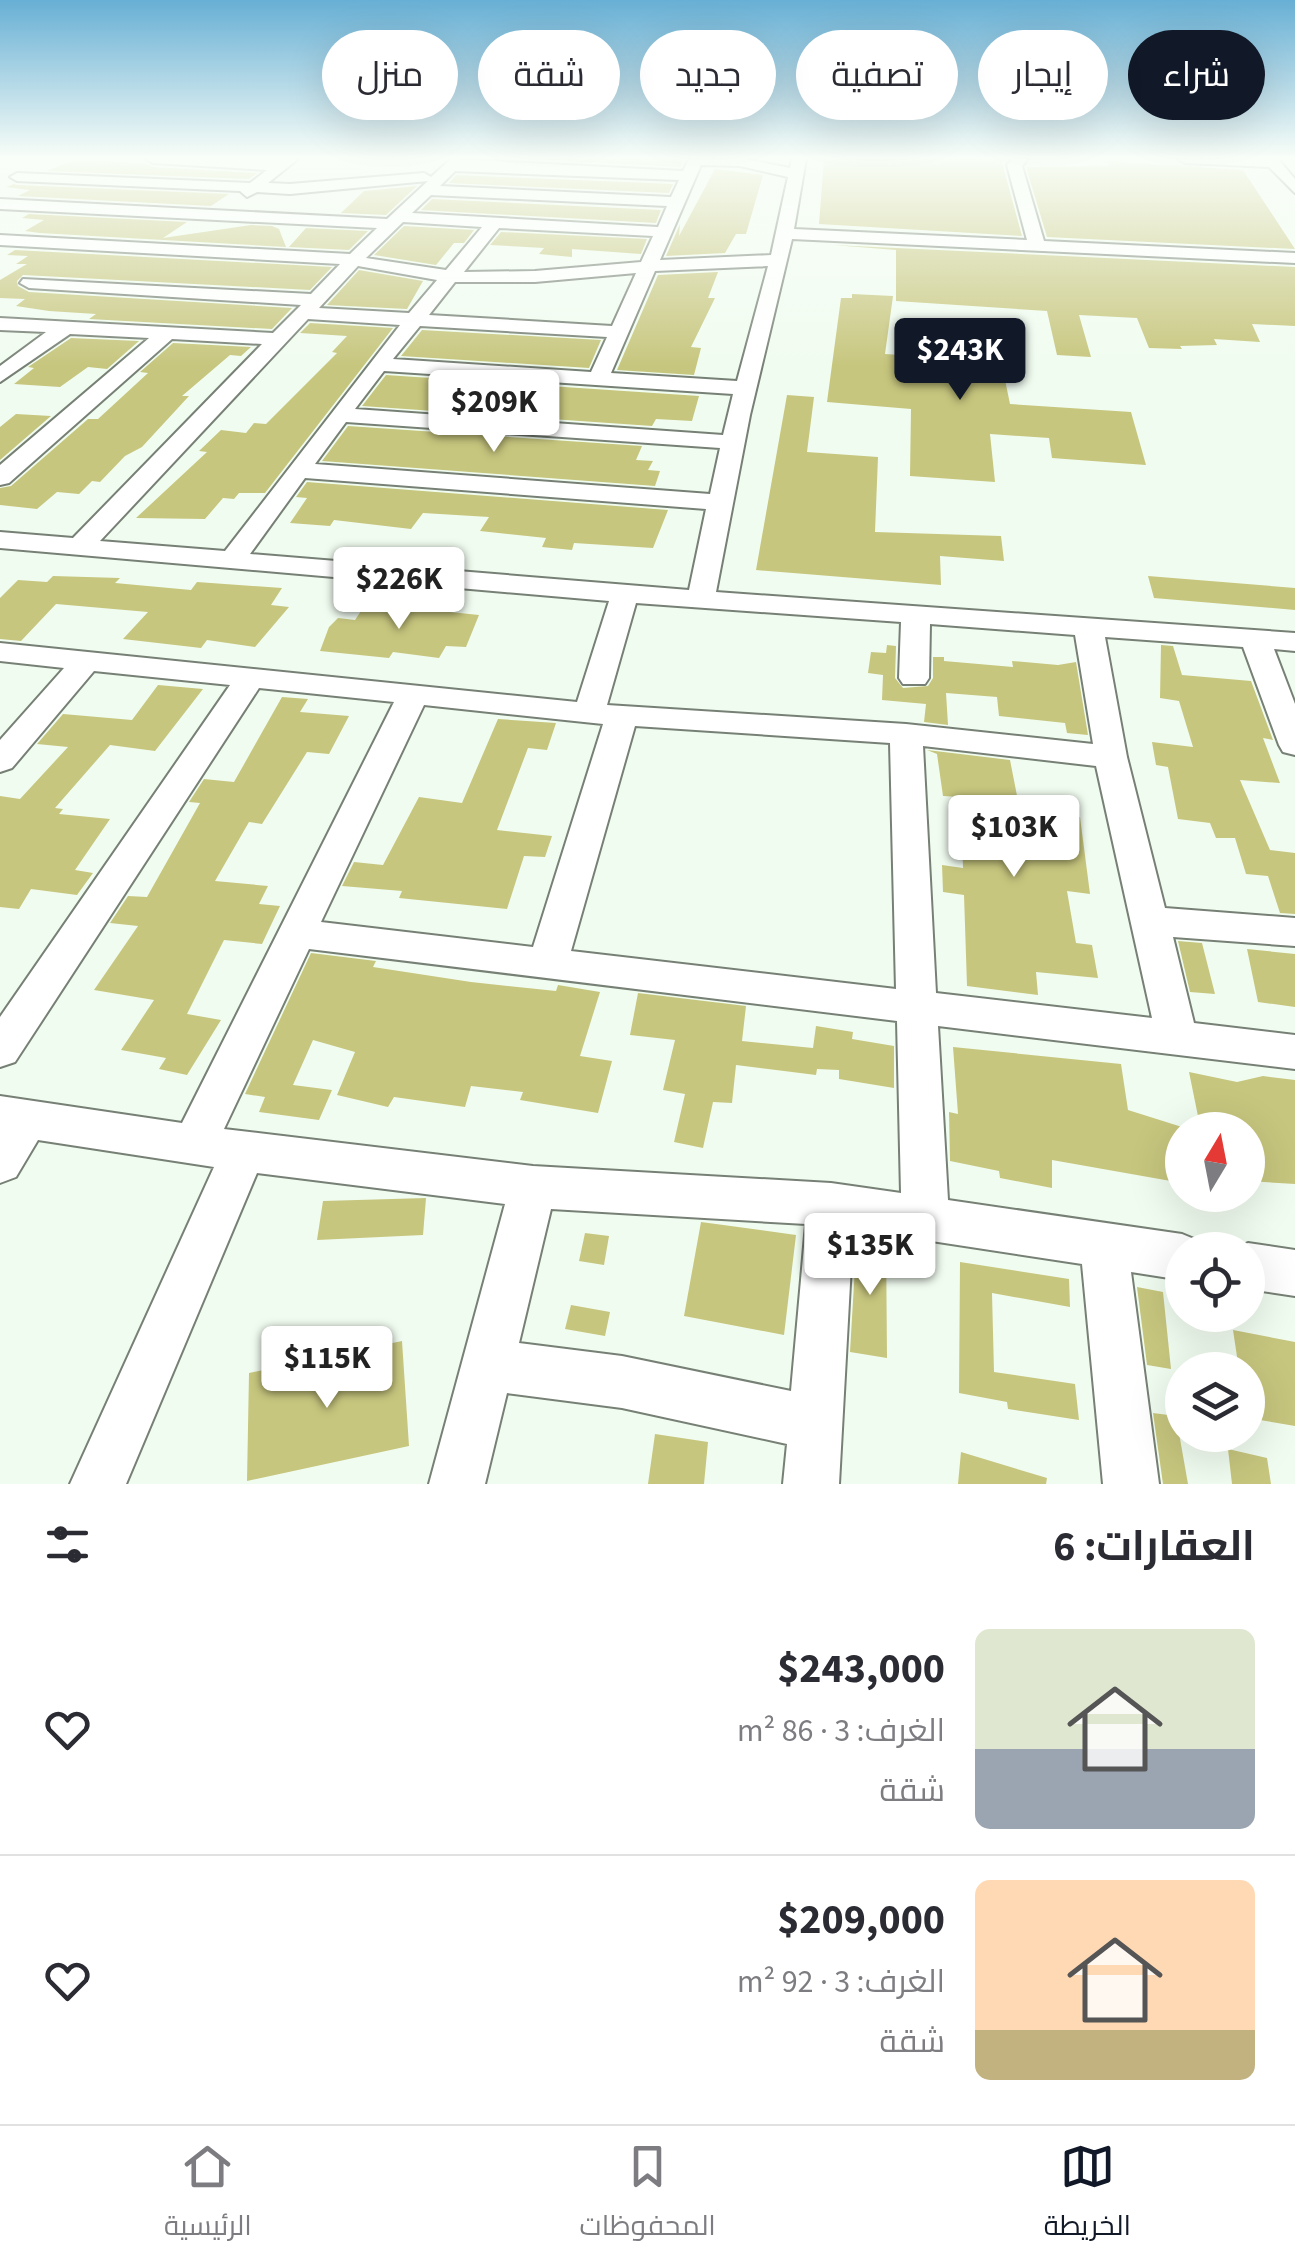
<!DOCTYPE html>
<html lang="ar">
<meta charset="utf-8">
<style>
body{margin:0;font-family:"Source Sans 3",Cairo,sans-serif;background:#f7f7f7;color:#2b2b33;direction:rtl;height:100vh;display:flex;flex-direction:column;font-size:38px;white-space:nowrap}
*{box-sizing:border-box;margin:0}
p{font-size:32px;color:#7c7c81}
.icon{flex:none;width:55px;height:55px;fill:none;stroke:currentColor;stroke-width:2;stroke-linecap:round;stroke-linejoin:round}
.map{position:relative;height:1484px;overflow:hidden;direction:ltr}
.panel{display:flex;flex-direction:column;background:#fff;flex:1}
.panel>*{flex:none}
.hud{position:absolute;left:30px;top:30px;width:1235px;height:90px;direction:rtl;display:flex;gap:20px}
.needle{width:65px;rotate:10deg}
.buttons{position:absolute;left:1165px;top:1112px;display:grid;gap:20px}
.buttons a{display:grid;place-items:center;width:100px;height:100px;border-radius:50%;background:#fff;box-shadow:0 10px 40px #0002;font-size:50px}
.price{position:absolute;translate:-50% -85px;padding:0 22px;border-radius:10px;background:#fff;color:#222;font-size:32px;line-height:65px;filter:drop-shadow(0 2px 5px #0008)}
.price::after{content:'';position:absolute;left:50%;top:60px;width:30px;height:22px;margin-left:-15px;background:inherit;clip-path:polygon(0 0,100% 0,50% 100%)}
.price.on{background:#111827;color:#fff}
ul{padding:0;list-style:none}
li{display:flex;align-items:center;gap:30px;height:250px;padding:0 40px}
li+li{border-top:2px solid #e1e1e2}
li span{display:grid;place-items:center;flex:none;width:280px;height:200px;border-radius:15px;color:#555}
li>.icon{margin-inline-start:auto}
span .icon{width:120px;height:120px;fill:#fffc;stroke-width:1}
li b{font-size:42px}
h2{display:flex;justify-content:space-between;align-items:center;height:120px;padding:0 40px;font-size:42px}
.tag{padding:0 35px;border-radius:45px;background:#fff;box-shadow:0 10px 40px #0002;font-size:35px;line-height:90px}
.tag.on{background:#111827;color:#fff}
.tabs{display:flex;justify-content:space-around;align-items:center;height:140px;border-top:2px solid #e1e1e2;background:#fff;font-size:28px;color:#7c7c81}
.tabs a{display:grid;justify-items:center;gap:5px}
.tabs .on{color:#111827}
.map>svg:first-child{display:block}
.building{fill:#c7c67e}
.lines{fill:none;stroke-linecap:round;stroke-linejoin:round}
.minor-casing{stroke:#778075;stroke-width:4}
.minor{fill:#fff;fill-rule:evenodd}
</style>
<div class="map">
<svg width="1295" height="1484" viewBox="0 0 1295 1484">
<rect width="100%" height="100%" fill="#f1fcf0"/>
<path class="building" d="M 530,159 L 682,159 L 681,167 Z
M 824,159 L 1001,159 L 1022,236 L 819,224 Z
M 74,160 L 145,163 L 153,167 L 257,173 L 249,179 L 47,171 Z
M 1107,161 L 1243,170 L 1295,249 L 1047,237 L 1026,167 L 1109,166 Z
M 715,169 L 763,175 L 746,234 L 736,234 L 725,253 L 666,256 L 680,224 L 679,236 Z
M 456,175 L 673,184 L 669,193 L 449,183 Z
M 14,184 L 17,185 L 229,194 L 211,206 L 18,196 L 30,190 L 6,187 Z
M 417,186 L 386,215 L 341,213 L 364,191 Z
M 432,199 L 661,210 L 656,223 L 421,210 Z
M 29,214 L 187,222 L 163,238 L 251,225 L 272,226 L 279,229 L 286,247 L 40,233 L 25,231 L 44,220 L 22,218 Z
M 404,226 L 474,230 L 464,243 L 454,243 L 436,265 L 374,255 Z
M 306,228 L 368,231 L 349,250 L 289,247 Z
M 501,232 L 647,239 L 641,254 L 572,249 L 572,257 L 539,254 L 544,248 L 490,245 Z
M 833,245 L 1295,267 L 1295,326 L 1252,324 L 1260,342 L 1214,339 L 1217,345 L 1180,346 L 1182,349 L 1149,348 L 1137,318 L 1079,315 L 1091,357 L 1057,355 L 1047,311 L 896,301 L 896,250 Z
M 15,250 L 332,267 L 310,290 L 23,275 L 17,281 L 18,286 L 29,292 L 292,308 L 272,329 L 89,319 L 96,314 L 49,311 L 16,306 L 25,299 L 0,298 L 0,280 L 27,264 L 16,264 L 28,256 L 7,255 Z
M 359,270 L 423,281 L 407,309 L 327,305 Z
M 718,272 L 708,298 L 715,298 L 691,347 L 701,348 L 694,375 L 617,370 L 658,275 Z
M 852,294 L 893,296 L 885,354 L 982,360 L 983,373 L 1004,375 L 1010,404 L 1131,412 L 1146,465 L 1052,458 L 1049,438 L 990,434 L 995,482 L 910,476 L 911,409 L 827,402 L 841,298 L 852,298 Z
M 310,323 L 393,328 L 265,493 L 239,493 L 234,499 L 223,498 L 205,519 L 136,518 L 207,452 L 199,451 L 221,430 L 246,433 L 254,423 L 266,424 L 337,353 L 332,352 L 347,336 L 300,333 Z
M 422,330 L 601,340 L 589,368 L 401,356 Z
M 71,338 L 139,341 L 107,369 L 88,367 L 60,387 L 14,384 L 34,368 L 28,367 Z
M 173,343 L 251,347 L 241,356 L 230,355 L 182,396 L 189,396 L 142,447 L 125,456 L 100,482 L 92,481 L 79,494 L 57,492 L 37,509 L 0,505 L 0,488 L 11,486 L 88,419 L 98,419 L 148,373 L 140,372 Z
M 386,375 L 699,396 L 692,421 L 656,419 L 652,426 L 362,406 Z
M 787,395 L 814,397 L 807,452 L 878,457 L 875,532 L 1001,536 L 1004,561 L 940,556 L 941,585 L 756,570 Z
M 16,414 L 51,416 L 0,460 L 0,427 Z
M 348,426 L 642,446 L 636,460 L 653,461 L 648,470 L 660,471 L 655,486 L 322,461 Z
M 307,482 L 668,510 L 653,548 L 574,543 L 572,550 L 542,547 L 546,538 L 480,531 L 489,517 L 423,513 L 411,529 L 334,520 L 330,526 L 290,523 L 307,498 L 296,497 Z
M 53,576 L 120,578 L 115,583 L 191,590 L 197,582 L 282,588 L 271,605 L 289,607 L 255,647 L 207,640 L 201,648 L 123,639 L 148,612 L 56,604 L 21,641 L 0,639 L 0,598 L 18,580 L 47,582 Z
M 1148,576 L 1295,588 L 1295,610 L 1154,598 Z
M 367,602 L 450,612 L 479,615 L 466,647 L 446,646 L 439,658 L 393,652 L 389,658 L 320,651 L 329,627 L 338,618 L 355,620 Z
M 887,645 L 896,646 L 895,678 L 903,688 L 928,686 L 933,678 L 933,657 L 944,657 L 944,661 L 1013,667 L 1012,661 L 1058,665 L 1076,662 L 1088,735 L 1067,733 L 1065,723 L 999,716 L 997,697 L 946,693 L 948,725 L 924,722 L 926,704 L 882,700 L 883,675 L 868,673 L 871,652 L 886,653 Z
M 1161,645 L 1173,646 L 1182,675 L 1251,681 L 1273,740 L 1263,738 L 1280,783 L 1240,780 L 1270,850 L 1295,853 L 1295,914 L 1280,913 L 1268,876 L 1246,874 L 1235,838 L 1216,838 L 1210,823 L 1178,819 L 1168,767 L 1156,765 L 1152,742 L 1193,747 L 1179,701 L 1160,698 Z
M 158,685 L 203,689 L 155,751 L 110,745 L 55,808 L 63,809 L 59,814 L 110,819 L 75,870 L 93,873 L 77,895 L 31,889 L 19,909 L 0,907 L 0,796 L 20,799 L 68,747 L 37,744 L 63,714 L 132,720 Z
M 282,697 L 308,699 L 300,712 L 349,716 L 329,754 L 307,752 L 262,824 L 249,822 L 215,881 L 268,886 L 259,904 L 280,906 L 262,944 L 224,940 L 187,1014 L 221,1020 L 187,1075 L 159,1069 L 166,1058 L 121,1050 L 154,1000 L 94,990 L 138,926 L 110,923 L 128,896 L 147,897 L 200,803 L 189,802 L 204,779 L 234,782 Z
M 498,719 L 556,723 L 547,750 L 528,748 L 497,830 L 552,836 L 545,857 L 524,856 L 507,909 L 399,898 L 402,891 L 342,886 L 354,862 L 383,865 L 419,797 L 462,803 Z
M 927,750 L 1010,760 L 1020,811 L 1080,817 L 1090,894 L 1067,891 L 1076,943 L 1092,945 L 1098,978 L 1036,972 L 1038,995 L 967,986 L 964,895 L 943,892 L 942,865 L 963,868 L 961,797 L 943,796 L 937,754 Z
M 1178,941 L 1202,943 L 1215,994 L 1190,992 Z
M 1247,949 L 1295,954 L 1295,1007 L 1258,1002 Z
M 311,953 L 376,961 L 373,967 L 471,982 L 556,991 L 558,985 L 600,992 L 580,1056 L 612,1061 L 598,1113 L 520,1100 L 523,1092 L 471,1086 L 465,1107 L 394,1097 L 388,1107 L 337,1095 L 355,1052 L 313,1040 L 293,1085 L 332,1090 L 319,1120 L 259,1112 L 265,1097 L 245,1094 Z
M 638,993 L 746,1006 L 742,1041 L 813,1048 L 816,1026 L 853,1032 L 852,1039 L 894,1046 L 894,1088 L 839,1079 L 839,1070 L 817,1069 L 816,1075 L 736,1065 L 732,1103 L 713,1102 L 703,1148 L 674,1142 L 685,1094 L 663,1090 L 675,1040 L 630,1035 Z
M 953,1047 L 1121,1064 L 1128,1110 L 1182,1127 L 1182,1183 L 1052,1160 L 1052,1188 L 1000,1178 L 999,1171 L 950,1161 L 949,1112 L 958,1114 Z
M 1189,1072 L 1237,1082 L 1263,1076 L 1295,1080 L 1295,1184 L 1248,1181 L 1248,1130 L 1200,1126 Z
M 426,1198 L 423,1235 L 317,1240 L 323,1201 Z
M 701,1222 L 796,1235 L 784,1335 L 684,1316 Z
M 585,1233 L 609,1236 L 604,1265 L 579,1261 Z
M 857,1233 L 886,1238 L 887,1358 L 850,1352 Z
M 960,1262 L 1069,1279 L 1070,1307 L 992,1293 L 994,1372 L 1075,1384 L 1079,1420 L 1008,1409 L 1007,1402 L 959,1393 Z
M 1137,1287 L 1163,1292 L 1171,1369 L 1147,1365 Z
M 571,1305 L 610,1312 L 605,1336 L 565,1329 Z
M 1233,1330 L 1295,1342 L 1295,1426 L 1248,1418 L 1248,1370 L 1239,1370 Z
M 402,1341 L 409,1446 L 247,1481 L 249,1373 Z
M 1153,1413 L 1176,1416 L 1188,1484 L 1163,1484 Z
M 655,1434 L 708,1442 L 704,1484 L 648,1484 Z
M 1228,1449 L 1267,1458 L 1271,1484 L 1232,1484 Z
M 961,1452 L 1047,1478 L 1046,1484 L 958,1484 Z"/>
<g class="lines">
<g class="minor-casing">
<path id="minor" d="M 146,159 L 298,159 L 268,183 L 290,184 L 424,173 L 431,177 L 451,159 L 683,171 L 689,159 L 745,159 L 790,168 L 792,159 L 806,159 L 794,229 L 1027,240 L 1007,165 L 1013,159 L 1028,159 L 1022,166 L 1044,241 L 1295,253 L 1295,263 L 792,239 L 750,415 L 716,592 L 1295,633 L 1295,651 L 1274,649 L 1295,704 L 1295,755 L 1283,752 L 1279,745 L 1243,647 L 1105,637 L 1127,757 L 1165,908 L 1295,918 L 1295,946 L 1173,937 L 1194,1023 L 1295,1035 L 1295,1069 L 938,1026 L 948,1200 L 1182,1234 L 1199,1241 L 1203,1250 L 1182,1250 L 1182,1280 L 1131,1272 L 1159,1484 L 1103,1484 L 1082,1264 L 853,1229 L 839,1484 L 783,1484 L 787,1444 L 622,1408 L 507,1393 L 485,1484 L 429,1484 L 505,1204 L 257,1173 L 126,1484 L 70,1484 L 214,1167 L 38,1140 L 16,1177 L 0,1183 L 0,1096 L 182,1123 L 394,702 L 259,688 L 15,1062 L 0,1067 L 0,1017 L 230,685 L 94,671 L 12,768 L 0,772 L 0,740 L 64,668 L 0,661 L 0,643 L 577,702 L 609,601 L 0,548 L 0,532 L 73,538 L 262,344 L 172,339 L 9,483 L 0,485 L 0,465 L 149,338 L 70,334 L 0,382 L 0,366 L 46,332 L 0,330 L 0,318 L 273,333 L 301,305 L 29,288 L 20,283 L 23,279 L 311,294 L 340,264 L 0,245 L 0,235 L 350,254 L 377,228 L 0,209 L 0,199 L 387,219 L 428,181 L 290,194 L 257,192 L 247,197 L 240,191 L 17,181 L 10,177 L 17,173 L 250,183 L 267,170 L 153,163 ZM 701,165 L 740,166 L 788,177 L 771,255 L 660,260 ZM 455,171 L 679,180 L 671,197 L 440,186 ZM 431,195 L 667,206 L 658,227 L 412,213 ZM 403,222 L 482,227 L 446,270 L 366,258 ZM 499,228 L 653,236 L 641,262 L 535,271 L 464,272 ZM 358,266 L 437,280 L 409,313 L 319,308 ZM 768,266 L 737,381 L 611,373 L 655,271 ZM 636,273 L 612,326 L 429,315 L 455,282 L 535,282 ZM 308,319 L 400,325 L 225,551 L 100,541 ZM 420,326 L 607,337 L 591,372 L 393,359 ZM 384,371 L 733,394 L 723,435 L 355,409 ZM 346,422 L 720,448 L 710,494 L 315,464 ZM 305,478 L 706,509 L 689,590 L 250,554 ZM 636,603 L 901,622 L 899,678 L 903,684 L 925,684 L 929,678 L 930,624 L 1075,635 L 1093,744 L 906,724 L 607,705 ZM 424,705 L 603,724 L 533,947 L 321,922 ZM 635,726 L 890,743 L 896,989 L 571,951 ZM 923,746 L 1096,766 L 1152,1018 L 936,993 ZM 309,949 L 897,1021 L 901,1193 L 831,1183 L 533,1166 L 224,1129 ZM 551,1209 L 806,1224 L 791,1391 L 622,1356 L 519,1343 Z
M 1178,159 L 1278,159 L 1295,179 L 1295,193 L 1269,167 L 1185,163 Z
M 1248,1243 L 1295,1250 L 1295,1296 L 1248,1289 L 1248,1250 L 1231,1250 Z"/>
</g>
<use href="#minor" class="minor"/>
</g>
<linearGradient id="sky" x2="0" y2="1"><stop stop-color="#67afd4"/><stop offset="0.43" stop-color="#f9fef8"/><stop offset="1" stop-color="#f9fef8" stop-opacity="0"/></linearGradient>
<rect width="1295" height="367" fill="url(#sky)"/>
</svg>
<div class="buttons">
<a><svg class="needle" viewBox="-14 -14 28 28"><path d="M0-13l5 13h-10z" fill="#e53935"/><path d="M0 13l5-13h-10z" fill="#7c7c81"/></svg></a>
<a><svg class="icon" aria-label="locate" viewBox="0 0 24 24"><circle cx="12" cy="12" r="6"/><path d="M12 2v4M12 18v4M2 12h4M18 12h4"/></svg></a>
<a><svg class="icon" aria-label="layers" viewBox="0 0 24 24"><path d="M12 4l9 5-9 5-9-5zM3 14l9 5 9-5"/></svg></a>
</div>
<b class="price on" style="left:960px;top:403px">$243K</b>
<b class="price" style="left:494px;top:455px">$209K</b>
<b class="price" style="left:399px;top:632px">$226K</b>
<b class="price" style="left:1014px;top:880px">$103K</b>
<b class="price" style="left:870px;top:1298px">$135K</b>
<b class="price" style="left:327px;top:1411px">$115K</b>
<div class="hud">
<a class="tag on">شراء</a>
<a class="tag">إيجار</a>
<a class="tag">تصفية</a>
<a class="tag">جديد</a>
<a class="tag">شقة</a>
<a class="tag">منزل</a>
</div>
</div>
<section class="panel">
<h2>العقارات: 6<svg class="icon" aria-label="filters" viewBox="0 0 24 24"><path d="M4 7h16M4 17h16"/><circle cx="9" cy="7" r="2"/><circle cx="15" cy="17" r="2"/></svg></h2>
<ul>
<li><span style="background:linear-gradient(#dfe7d0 60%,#9aa5b1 0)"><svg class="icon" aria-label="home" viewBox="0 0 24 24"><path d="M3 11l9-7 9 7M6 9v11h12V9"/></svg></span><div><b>$243,000</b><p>الغرف: 3 · 86 m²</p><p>شقة</p></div><svg class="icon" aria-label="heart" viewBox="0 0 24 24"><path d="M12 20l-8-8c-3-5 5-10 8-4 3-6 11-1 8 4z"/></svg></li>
<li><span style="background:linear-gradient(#ffd9b3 75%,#c2b280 0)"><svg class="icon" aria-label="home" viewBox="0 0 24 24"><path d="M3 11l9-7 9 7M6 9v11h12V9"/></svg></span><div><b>$209,000</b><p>الغرف: 3 · 92 m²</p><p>شقة</p></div><svg class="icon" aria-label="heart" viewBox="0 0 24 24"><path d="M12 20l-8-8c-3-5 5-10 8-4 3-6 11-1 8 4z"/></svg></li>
</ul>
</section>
<nav class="tabs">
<a class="on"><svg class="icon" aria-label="map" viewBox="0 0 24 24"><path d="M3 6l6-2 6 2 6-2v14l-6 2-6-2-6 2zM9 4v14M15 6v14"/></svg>الخريطة</a>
<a><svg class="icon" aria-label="saved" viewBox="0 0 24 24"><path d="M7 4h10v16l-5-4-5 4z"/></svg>المحفوظات</a>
<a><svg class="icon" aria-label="home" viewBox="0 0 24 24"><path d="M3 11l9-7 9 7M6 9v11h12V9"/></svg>الرئيسية</a>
</nav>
